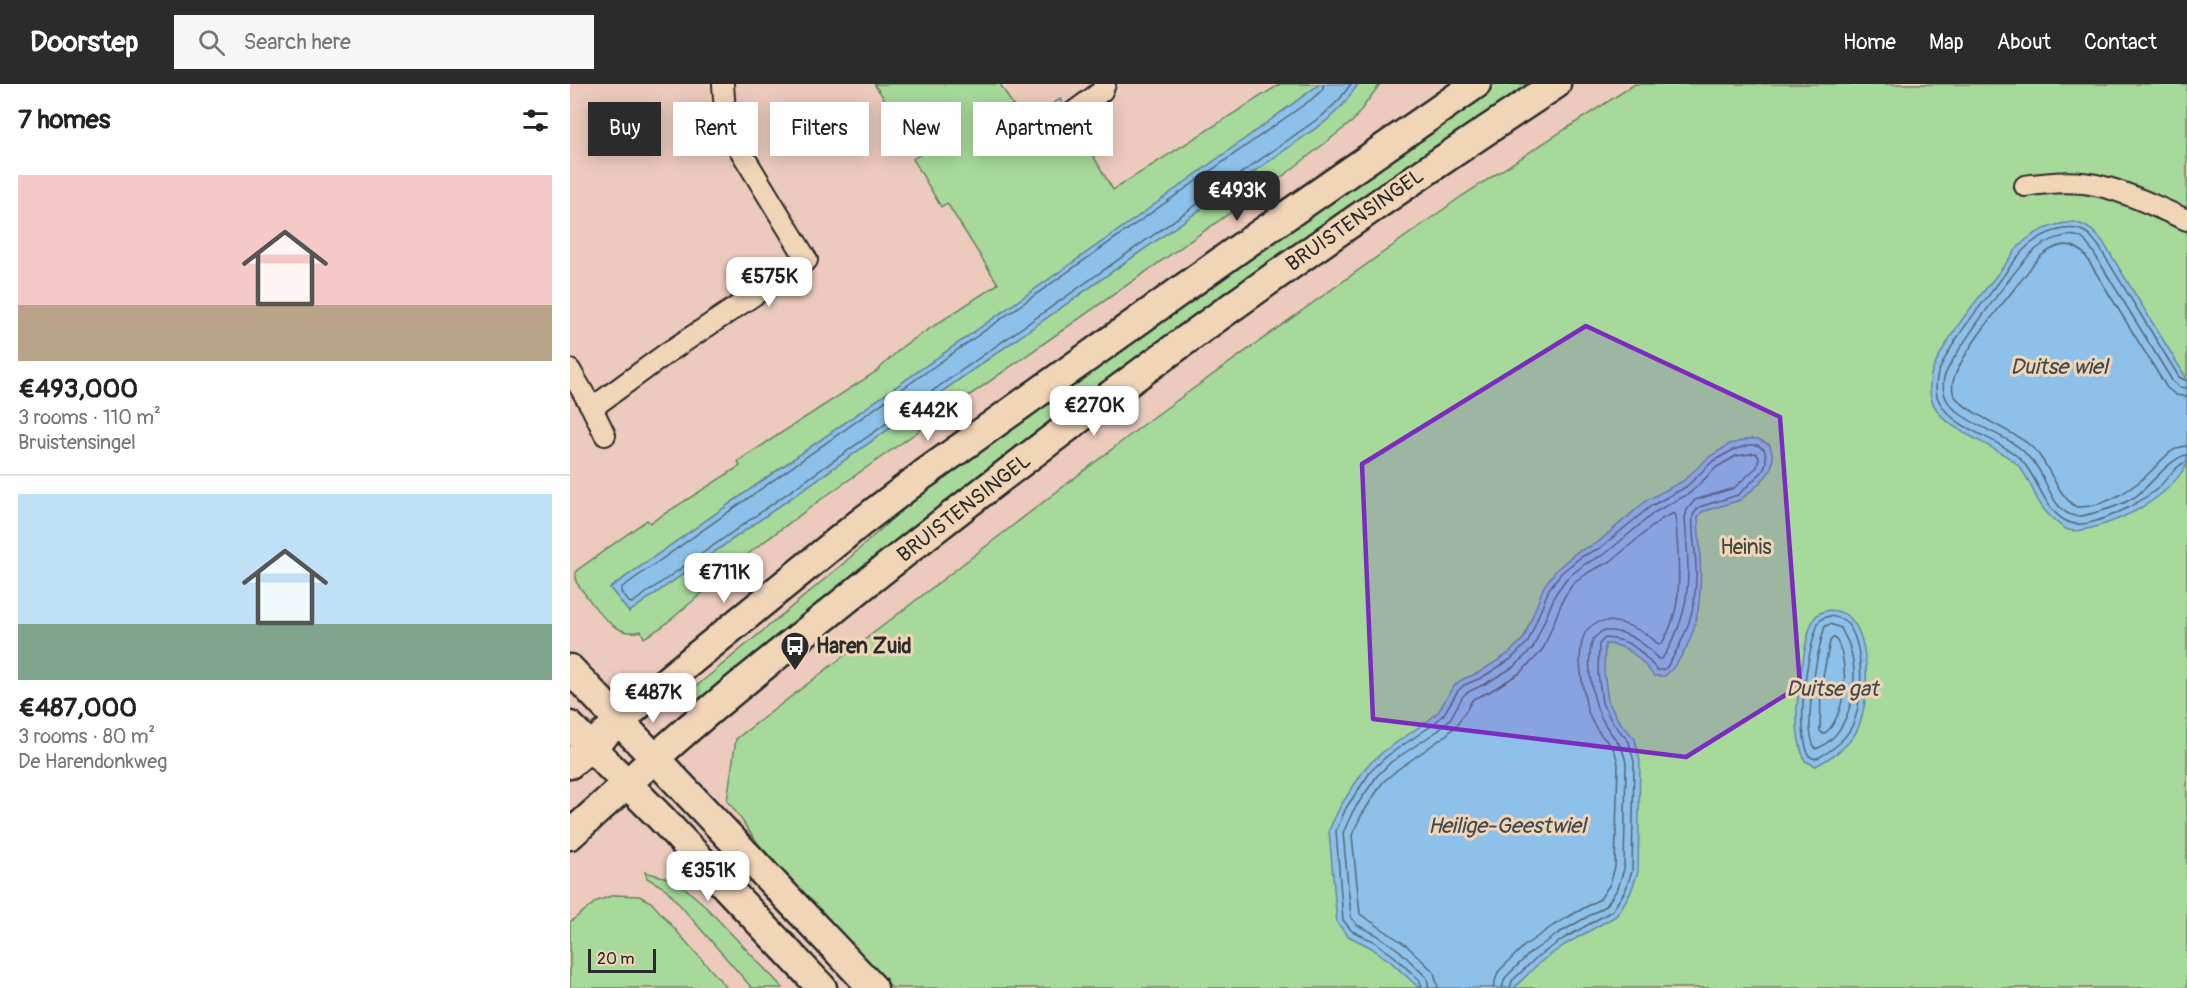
<!DOCTYPE html>
<meta charset="utf-8">
<style>
body{margin:0;font-family:Pangolin,sans-serif;background:#f6f6f6;color:#222;height:100vh;display:flex;flex-direction:column;font-size:22px;white-space:nowrap}
*{box-sizing:border-box;margin:0}
p{font-size:20px;color:#767676}
.icon{flex:none;width:33px;height:33px;fill:none;stroke:currentColor;stroke-width:2;stroke-linecap:round;stroke-linejoin:round}
.map{position:relative;flex:1;overflow:hidden}
.details{display:flex;flex-direction:column;background:#fff;width:570px}
.details>*{flex:none}
.guide{position:absolute;left:18px;top:18px;width:570px;height:54px;display:flex;gap:12px}
.scale{position:absolute;left:18px;bottom:15px;width:68px;box-sizing:border-box;padding-left:6px;border:3px solid #2b2b2b;border-top:0;font-size:16px;line-height:21px;white-space:nowrap;color:#2b2b2b;-webkit-text-stroke:4px #f0d5b7;paint-order:stroke}
.price{position:absolute;translate:-50% -51px;padding:0 14px;border-radius:12px;background:#fff;color:#222;font-size:20px;line-height:39px;filter:drop-shadow(0 2px 3px #0008)}
.price::after{content:'';position:absolute;left:50%;top:36px;width:18px;height:14px;margin-left:-9px;background:inherit;clip-path:polygon(0 0,100% 0,50% 100%)}
.price.on{background:#2b2b2b;color:#fff}
ul{padding:0;list-style:none}
li{display:grid;align-content:center;gap:12px;height:318px;padding:0 18px}
li+li{border-top:2px solid #e0e0e0}
li span{display:grid;place-items:center;height:186px;border-radius:0px;color:#555}
li>.icon{margin-inline-start:auto}
span .icon{width:108px;height:108px;fill:#fffc;stroke-width:1}
li b{font-size:26px}
h2{display:flex;justify-content:space-between;align-items:center;height:72px;padding:0 18px;font-size:26px}
.pill{padding:0 21px;border-radius:0px;background:#fff;box-shadow:0 3px 15px #0003;font-size:21px;line-height:54px}
.pill.on{background:#2b2b2b;color:#fff}
header{display:flex;align-items:center;gap:36px;box-sizing:border-box;height:84px;padding:0 30px;background:#2b2b2b;color:#fff}
header strong{font-size:28px}
nav{display:flex;gap:33px;margin-inline-start:auto;font-size:21px}
.search{width:420px;height:54px;background:#f6f6f6;display:flex;align-items:center;gap:15px;box-sizing:border-box;padding:0 21px;border-radius:0px;color:#767676;font-size:22px}
main{display:flex;flex:1;min-height:0}
.map>svg:first-child{display:block}
.green{fill:#a6d99a;stroke:#688262;stroke-width:1.5}
.water{fill:#8dc1ea;stroke:#66859e;stroke-width:1.5}
.lines{fill:none;stroke-linecap:round;stroke-linejoin:round}
.shore{stroke:#526777;stroke-width:1.5}
.street-casing{stroke:#2b2b2b;stroke-width:24}
.secondary-casing{stroke:#2b2b2b;stroke-width:33}
.street{stroke:#f0d5b7;stroke-width:20}
.secondary{stroke:#f0d5b7;stroke-width:28}
.marked{fill:#7b2cbf;fill-opacity:0.2;stroke:#7b2cbf;stroke-width:4.5;stroke-linejoin:round}
.labels{text-anchor:middle;dominant-baseline:central;stroke-width:6;stroke-linejoin:round;paint-order:stroke}
.street-label{font-size:21px;fill:#2b2b2b;stroke:#f0d5b7}
.park-label{font-size:21px;fill:#3d453c;stroke:#f0d5b7}
.poi-label{font-size:21px;font-weight:bold;fill:#2b2b2b;stroke:#f0d5b7;text-anchor:start}
.water-label{font-size:22px;font-style:italic;fill:#3f4951;stroke:#f0d5b7}
</style>
<header>
<strong>Doorstep</strong>
<div class="search"><svg class="icon" aria-label="search" viewBox="0 0 24 24"><circle cx="10" cy="10" r="6"/><path d="M15 15l6 6"/></svg>Search here</div>
<nav><a>Home</a><a>Map</a><a>About</a><a>Contact</a></nav>
</header>
<main>
<section class="details">
<h2>7 homes<svg class="icon" aria-label="filters" viewBox="0 0 24 24"><path d="M4 7h16M4 17h16"/><circle cx="9" cy="7" r="2"/><circle cx="15" cy="17" r="2"/></svg></h2>
<ul>
<li><span style="background:linear-gradient(#f6c9c9 70%,#b9a48a 0)"><svg class="icon" aria-label="home" viewBox="0 0 24 24"><path d="M3 11l9-7 9 7M6 9v11h12V9"/></svg></span><div><b>€493,000</b><p>3 rooms · 110 m²</p><p>Bruistensingel</p></div></li>
<li><span style="background:linear-gradient(#bfe0f5 70%,#7fa58c 0)"><svg class="icon" aria-label="home" viewBox="0 0 24 24"><path d="M3 11l9-7 9 7M6 9v11h12V9"/></svg></span><div><b>€487,000</b><p>3 rooms · 80 m²</p><p>De Harendonkweg</p></div></li>
</ul>
</section>
<div class="map">
<svg width="1617" height="904" viewBox="0 0 1617 904">
<rect width="100%" height="100%" fill="#eccabd"/>
<filter id="ink" filterUnits="userSpaceOnUse"><feTurbulence type="fractalNoise" baseFrequency=".0167" numOctaves="2"/><feDisplacementMap in="SourceGraphic" scale="12" xChannelSelector="R" yChannelSelector="G"/><feConvolveMatrix kernelMatrix="1 2 1 2 8 2 1 2 1" color-interpolation-filters="sRGB"/></filter>
<g filter="url(#ink)">
<path class="green" d="M 304,0 L 430,0 L 453,38 L 490,15 L 543,106 L 710,0 L 750,0 L 566,134 L 40,504 L 59,528 L 756,37 L 773,21 L 788,0 L 810,0 L 783,37 L 717,89 L 253,414 L 183,466 L 92,543 L 74,554 L 71,547 C 42,556 21,517 6,498 L 6,487 L 77,436 L 80,439 L 170,382 L 168,377 L 307,287 L 333,262 L 428,200 L 377,119 L 371,123 L 343,75 L 352,69 Z
M 925,0 L 965,0 L 122,627 L 111,615 L 274,479 L 360,400 L 834,61 Z
M 1065,0 L 1617,0 L 1617,904 L 322,904 C 280,857 236,811 193,765 C 179,750 171,732 157,717 L 166,655 L 581,335 L 892,112 Z
M 75,788 L 97,794 L 114,803 L 131,818 L 213,904 L 182,904 L 96,805 L 77,794 Z
M 44,811 L 69,812 L 81,818 L 157,904 L 0,904 L 0,838 L 27,817 Z"/>
<path class="water" d="M 750,0 L 788,0 L 773,21 L 756,37 L 59,528 L 40,504 L 566,134 Z
M 1504,138 C 1518,142 1524,147 1533,158 L 1617,295 L 1617,380 C 1598,413 1560,433 1525,443 C 1518,445 1506,448 1498,446 C 1493,444 1484,436 1480,432 C 1463,417 1461,390 1442,376 C 1419,358 1369,345 1361,314 C 1359,308 1360,293 1362,287 C 1379,248 1408,215 1434,182 C 1441,173 1448,161 1457,155 C 1472,144 1486,140 1504,138 Z
M 1179,355 L 1188,355 L 1200,361 L 1203,373 L 1201,386 L 1187,402 L 1170,416 L 1132,428 L 1128,433 C 1131,488 1139,551 1095,592 L 1084,592 C 1070,574 1058,560 1035,560 L 1034,588 L 1038,617 L 1048,636 L 1065,655 L 1070,677 L 1068,788 L 1060,810 L 1046,832 L 996,860 L 969,879 L 944,904 L 849,904 L 820,877 L 800,863 L 778,852 L 767,839 L 759,746 L 771,721 L 796,683 L 813,668 L 859,636 L 869,627 L 882,604 L 891,596 L 908,589 L 938,570 L 954,554 L 974,502 L 987,485 L 1007,468 L 1027,459 L 1077,416 L 1113,397 L 1139,373 L 1160,360 Z
M 1259,526 C 1267,527 1274,528 1280,534 C 1301,556 1299,615 1289,642 C 1281,662 1263,672 1246,682 L 1235,677 C 1221,645 1228,605 1234,571 C 1236,560 1238,545 1244,535 C 1247,529 1252,528 1259,526 Z"/>
<g class="lines">
<path class="shore" d="M 754,0 L 752,6 L 742,15 L 51,504 L 51,508 L 59,518 L 62,519 L 752,32 L 769,16 L 781,0
M 1617,297 L 1609,293 L 1528,161 C 1524,157 1521,151 1515,148 C 1499,139 1474,149 1460,160 C 1446,171 1435,191 1423,206 C 1403,231 1381,258 1368,289 C 1366,296 1365,309 1368,315 C 1383,347 1424,351 1448,373 C 1468,390 1474,431 1501,439 C 1522,446 1571,418 1587,405 C 1596,397 1606,380 1617,378
M 1617,304 L 1609,303 L 1603,298 L 1522,166 C 1519,163 1516,158 1513,155 C 1500,146 1477,157 1466,165 C 1450,177 1379,275 1374,294 C 1373,299 1373,308 1375,312 C 1384,338 1437,349 1455,369 C 1459,374 1464,378 1467,383 C 1478,398 1483,428 1505,432 C 1512,433 1520,430 1527,428 C 1540,425 1553,420 1565,413 C 1579,403 1602,372 1617,371
M 1617,313 L 1606,311 L 1597,304 L 1515,171 C 1502,156 1486,160 1471,172 C 1463,179 1456,191 1448,200 C 1428,226 1395,264 1384,294 C 1383,297 1382,304 1383,308 C 1386,324 1442,347 1457,359 C 1480,376 1483,407 1506,423 C 1531,424 1559,408 1577,391 C 1590,380 1599,363 1617,362
M 1259,532 C 1265,533 1271,533 1276,538 C 1295,559 1294,618 1282,642 C 1274,657 1261,668 1245,675 L 1239,672 C 1225,639 1237,572 1248,539 L 1253,534 Z
M 1260,540 L 1271,544 C 1273,549 1277,555 1279,561 C 1291,595 1282,650 1246,665 C 1231,647 1248,565 1255,542 Z
M 1264,553 C 1281,572 1277,637 1253,650 L 1250,647 L 1251,603 L 1260,557 Z
M 852,904 L 850,897 L 824,872 L 803,857 L 782,847 L 773,836 L 766,747 L 776,724 L 801,687 L 817,672 L 864,640 L 874,630 L 887,608 L 894,601 L 911,594 L 941,575 L 958,558 L 979,505 L 991,489 L 1011,473 L 1030,464 L 1081,422 L 1116,403 L 1143,377 L 1163,366 L 1179,361 L 1187,361 L 1194,365 C 1197,373 1197,381 1192,388 L 1168,411 L 1129,423 L 1123,431 C 1121,451 1127,471 1126,491 C 1126,527 1116,553 1097,583 L 1093,586 L 1087,586 C 1071,567 1061,555 1035,554 L 1029,560 L 1028,589 L 1032,619 L 1043,639 L 1059,658 L 1064,678 L 1062,787 L 1055,807 L 1042,827 L 993,855 L 966,874 L 942,897 L 940,904
M 859,904 L 857,894 L 830,867 L 807,851 L 787,841 L 781,833 L 773,749 L 783,727 L 807,692 L 821,678 L 869,646 L 880,635 L 893,612 L 898,608 L 915,600 L 945,582 L 963,564 L 986,509 L 997,494 L 1015,480 L 1035,470 L 1085,428 L 1120,409 L 1147,383 L 1166,372 L 1186,369 L 1189,374 L 1187,383 L 1164,404 L 1125,416 L 1117,426 L 1115,434 C 1119,489 1124,526 1092,575 L 1088,575 C 1074,558 1056,545 1032,547 L 1023,555 C 1015,580 1022,621 1036,642 C 1047,660 1051,656 1056,679 L 1054,785 L 1048,804 L 1036,822 L 989,849 L 960,869 L 935,894 L 932,904
M 868,904 L 864,888 L 836,861 L 790,830 L 782,751 L 791,732 L 813,698 L 827,686 L 875,652 L 887,641 L 903,615 L 919,608 L 950,589 L 969,570 L 974,563 L 994,513 L 1003,500 L 1019,488 L 1041,477 L 1090,436 L 1104,429 L 1106,432 C 1107,475 1117,520 1092,559 L 1088,560 C 1073,544 1024,521 1013,554 C 1007,574 1012,600 1016,619 C 1017,630 1025,644 1032,652 C 1036,657 1042,661 1044,666 C 1046,670 1047,676 1048,680 L 1045,783 L 1040,800 L 1030,815 L 984,841 L 954,862 L 928,888 L 923,904"/>
<g class="street-casing">
<path id="street" d="M 502,29 L 532,7 L 535,0
M 1455,102 C 1482,98 1508,96 1534,103 C 1563,110 1590,125 1617,136
M 0,286 L 22,324 L 97,269 L 237,176 L 156,43 L 153,0
M 22,324 L 35,351"/>
</g>
<g class="secondary-casing">
<path id="secondary" d="M 0,585 L 303,904
M 0,642 L 91,734 L 252,904
M 0,680 L 100,594 L 290,439 L 354,390 L 667,166 L 906,0
M 0,751 C 28,726 55,701 83,676 C 152,613 227,556 299,497 C 520,320 750,156 986,0"/>
</g>
<use href="#street" class="street"/>
<use href="#secondary" class="secondary"/>
</g>
</g>
<path class="marked" d="M 1016,242 L 1210,333 L 1230,602 L 1116,673 L 803,635 L 792,380 Z"/>
<defs>
<g id="bus-pin" transform="scale(1.5)"><path d="M0 17L-7.5 6A9.5 9.5 0 1 1 7.5 6Z" fill="#2b2b2b" stroke="#f0d5b7"/><path d="M-5-6H5V4H4V6H2V4H-2V6H-4V4H-5ZM-3.5-4V0h7V-4ZM-3.5 1.2v1.5H-2V1.2ZM2 1.2v1.5H3.5V1.2Z" fill="#fff"/></g>
</defs>
<g fill-rule="evenodd">
<use href="#bus-pin" x="225" y="562"/>
</g>
<g class="labels">
<g class="street-label">
<text transform="translate(785 136) rotate(-35)">BRUISTENSINGEL</text>
<text transform="translate(394 424) rotate(-38)">BRUISTENSINGEL</text>
</g>
<g class="park-label">
<text x="1176" y="463">Heinis</text>
</g>
<g class="poi-label">
<text x="246" y="562">Haren Zuid</text>
</g>
<g class="water-label">
<text x="1489" y="283">Duitse wiel</text>
<text x="1262" y="605">Duitse gat</text>
<text x="937" y="742">Heilige-Geestwiel</text>
</g>
</g>
</svg>
<div class="scale">20 m</div>
<b class="price on" style="left:667px;top:138px">€493K</b>
<b class="price" style="left:199px;top:224px">€575K</b>
<b class="price" style="left:524px;top:353px">€270K</b>
<b class="price" style="left:358px;top:358px">€442K</b>
<b class="price" style="left:154px;top:520px">€711K</b>
<b class="price" style="left:83px;top:640px">€487K</b>
<b class="price" style="left:138px;top:818px">€351K</b>
<div class="guide">
<a class="pill on">Buy</a>
<a class="pill">Rent</a>
<a class="pill">Filters</a>
<a class="pill">New</a>
<a class="pill">Apartment</a>
</div>
</div>
</main>
